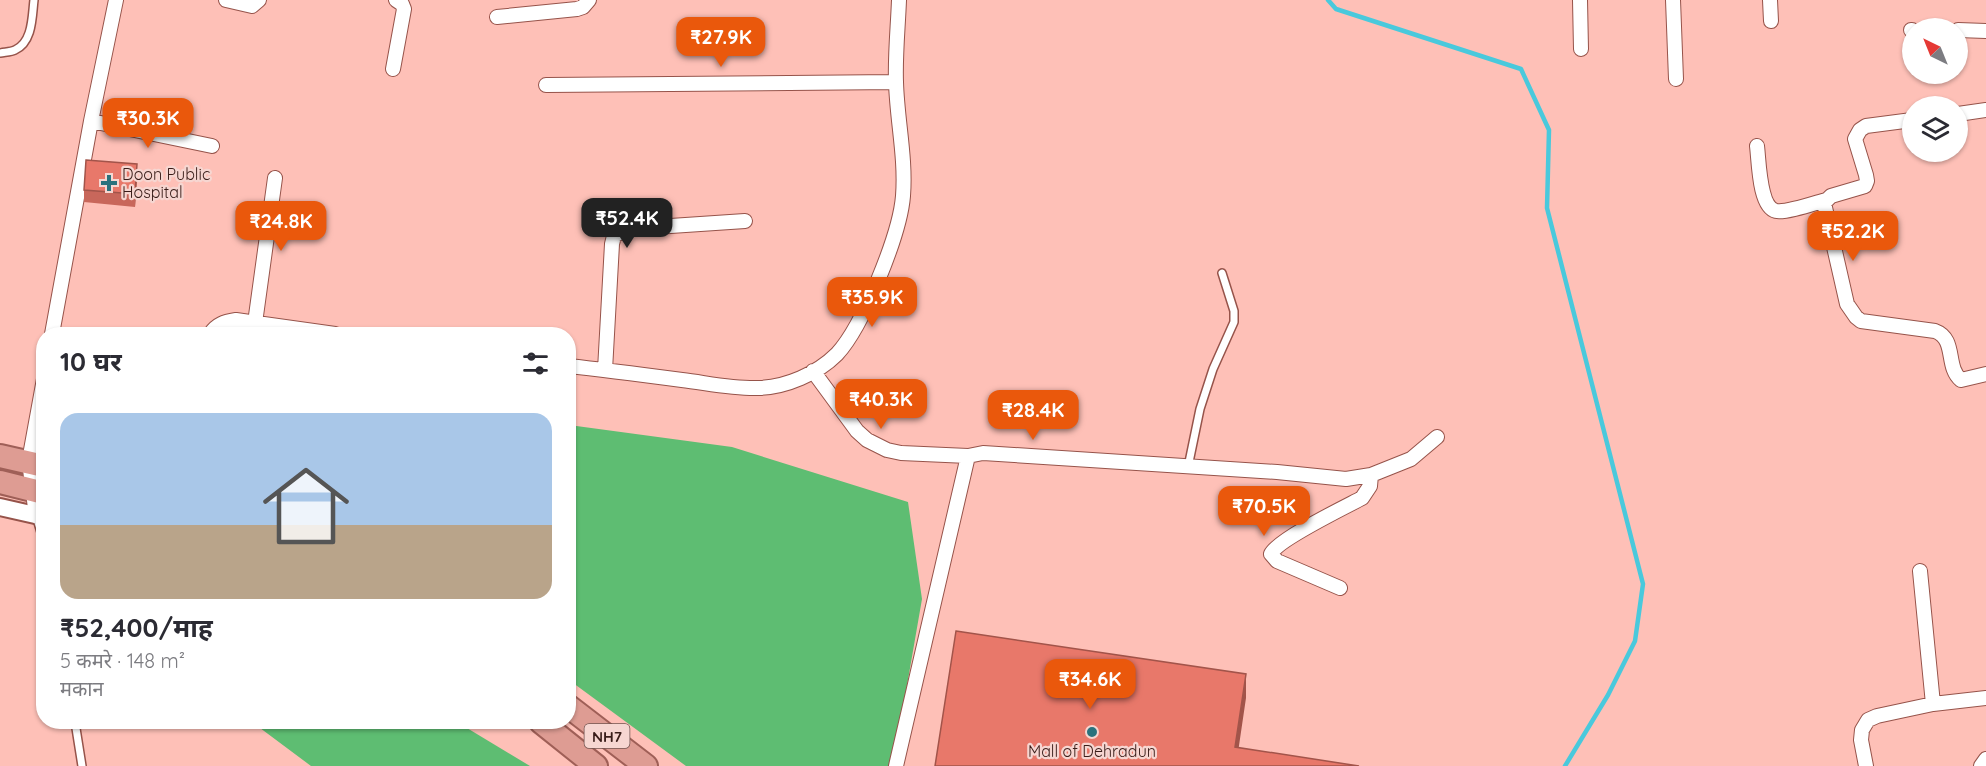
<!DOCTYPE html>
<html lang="hi">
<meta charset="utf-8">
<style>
body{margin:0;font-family:Quicksand,"Noto Sans Devanagari",sans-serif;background:#f2f2f3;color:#2b2b33;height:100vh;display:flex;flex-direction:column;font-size:22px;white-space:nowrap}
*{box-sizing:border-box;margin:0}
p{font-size:20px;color:#7c7c81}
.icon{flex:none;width:33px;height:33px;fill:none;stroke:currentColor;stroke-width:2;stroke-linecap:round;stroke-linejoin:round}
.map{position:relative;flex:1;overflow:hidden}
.side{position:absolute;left:36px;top:327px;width:540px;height:402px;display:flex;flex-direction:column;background:#fff;border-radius:24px;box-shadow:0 2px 4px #0004}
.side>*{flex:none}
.needle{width:39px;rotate:317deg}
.buttons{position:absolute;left:1902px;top:18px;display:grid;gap:12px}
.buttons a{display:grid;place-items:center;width:66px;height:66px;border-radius:50%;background:#fff;box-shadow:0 2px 4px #0004;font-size:30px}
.price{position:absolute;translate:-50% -51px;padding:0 14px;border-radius:12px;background:#ea580c;color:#fff;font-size:20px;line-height:39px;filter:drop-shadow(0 2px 3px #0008)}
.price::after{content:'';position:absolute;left:50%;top:36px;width:18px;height:14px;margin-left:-9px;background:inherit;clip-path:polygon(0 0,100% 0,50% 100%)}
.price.active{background:#222;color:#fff}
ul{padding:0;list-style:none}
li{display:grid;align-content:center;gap:12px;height:318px;padding:0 24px}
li+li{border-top:2px solid #e1e1e2}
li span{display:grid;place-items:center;height:186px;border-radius:18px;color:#555}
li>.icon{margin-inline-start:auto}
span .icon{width:108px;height:108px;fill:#fffc;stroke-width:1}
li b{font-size:26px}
h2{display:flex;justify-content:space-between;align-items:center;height:72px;padding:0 24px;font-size:26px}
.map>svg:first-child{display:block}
.forest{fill:#5ebd72}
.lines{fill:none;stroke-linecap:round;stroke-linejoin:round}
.stream{stroke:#49c9dc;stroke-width:4.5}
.service-casing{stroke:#96534a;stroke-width:10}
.minor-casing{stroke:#96534a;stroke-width:16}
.tertiary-casing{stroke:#96534a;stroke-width:20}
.trunk-casing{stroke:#9f5f57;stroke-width:26}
.service{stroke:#fff;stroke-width:7}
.minor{stroke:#fff;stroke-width:14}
.tertiary{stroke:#fff;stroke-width:16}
.trunk{stroke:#de9c93;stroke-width:22}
.wall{fill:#c8675b}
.shaded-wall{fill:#a2544a}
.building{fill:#e8786a;stroke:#a2544a;stroke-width:1.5}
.poi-dot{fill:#2a727d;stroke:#f6d6d1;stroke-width:2}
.labels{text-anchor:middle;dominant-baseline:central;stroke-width:4.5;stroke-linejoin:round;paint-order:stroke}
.shield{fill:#f6d6d1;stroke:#725450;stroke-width:1.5}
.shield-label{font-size:15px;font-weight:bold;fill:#391d19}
.poi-label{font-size:16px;fill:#391d19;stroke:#f6d6d1;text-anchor:start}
</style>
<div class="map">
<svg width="1986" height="766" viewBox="0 0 1986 766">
<rect width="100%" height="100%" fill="#fec0b7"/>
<path class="forest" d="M 569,425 L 732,447 L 908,502 L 922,599 L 893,766 L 686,766 L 569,680 Z
M 252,722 L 457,722 L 530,766 L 311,766 Z"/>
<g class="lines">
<path class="stream" d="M 1328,0 L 1336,9 L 1521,69 L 1549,130 L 1547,208 L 1643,584 L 1635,641 L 1608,695 L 1565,766"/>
<g class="service-casing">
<path id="service" d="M 0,53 C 5,52 11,52 15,50 C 33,42 32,16 34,0
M 1188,467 L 1200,409 L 1213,369 L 1234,322 L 1234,311 L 1222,273
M 36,516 L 44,542
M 75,722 L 82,766"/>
</g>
<g class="minor-casing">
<path id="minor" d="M 226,0 L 252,6 L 259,0
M 1580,0 L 1581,49
M 1673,0 L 1676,79
M 1770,0 L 1771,21
M 497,17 L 577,9 L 583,7 L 589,0
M 1911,30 L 1912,30
M 1958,30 L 1986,31
M 393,69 L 404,9 L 402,4 L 396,0
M 546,85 L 896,82
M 1958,114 L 1986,110
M 1912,120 L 1866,126 L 1860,130 L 1855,139 L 1866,175 L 1867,181 L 1865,186 L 1831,196 L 1824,203 L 1847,304 L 1856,317 L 1861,321 L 1935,331 C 1957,339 1945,367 1961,380 L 1986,374
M 91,121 L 212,146
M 1757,146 C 1759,161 1759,207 1776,211 C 1786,213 1815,203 1826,200
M 255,323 L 275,178
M 52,334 L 91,121 L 116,0
M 210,334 C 217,324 224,322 236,320 L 335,334
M 568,366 C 606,370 644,375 682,380 C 707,383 733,389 759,388 C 786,387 817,374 837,354 C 863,326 900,234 903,196 C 906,158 897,120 896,82 C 895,55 898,27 899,0
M 605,370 L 612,244 L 614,236 L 626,229 L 745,221
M 813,371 L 857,431 L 867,440 L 887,450 L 901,453 L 968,456
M 36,516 L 29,461 L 44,379
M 1920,571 L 1933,704
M 1340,588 L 1277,561 L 1271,554 C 1277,540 1345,507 1362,498 L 1370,486 L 1371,475
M 896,766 L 968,456 L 983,453 L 1277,472 L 1346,479 L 1371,475 L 1411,459 L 1437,437
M 1866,766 L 1861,740 L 1862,730 L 1868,720 L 1877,716 L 1933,704 L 1986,698
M 1981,766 L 1986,759"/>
</g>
<g class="tertiary-casing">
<path id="tertiary" d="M 0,507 L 44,517"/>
</g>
<g class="trunk-casing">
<path id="trunk" d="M 0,456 L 44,466
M 0,482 L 44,493
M 568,706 L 646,766
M 541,722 L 596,766"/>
</g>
<use href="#service" class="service"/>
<use href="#minor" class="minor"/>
<use href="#tertiary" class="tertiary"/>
<use href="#trunk" class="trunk"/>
</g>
<path class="wall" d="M 137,177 L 135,207 L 84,202 L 84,190 Z"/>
<path class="shaded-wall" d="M 137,164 L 137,177 L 135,207 L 135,194 Z
M 1246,674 L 1246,698 L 1236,766 L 1235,747 Z"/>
<path class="building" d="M 86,160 L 137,164 L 135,194 L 84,190 Z
M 956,631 L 1246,674 L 1235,747 L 1359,766 L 935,766 Z"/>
<g class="poi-dot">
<path d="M106 174h6v6h6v6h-6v6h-6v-6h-6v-6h6z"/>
<circle cx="1092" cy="732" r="6"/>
</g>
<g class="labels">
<rect class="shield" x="584.5" y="724" width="45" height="24" rx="4.5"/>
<g class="shield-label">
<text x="607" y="736">NH7</text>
</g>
<g class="poi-label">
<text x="122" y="174">Doon Public<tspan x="122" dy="18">Hospital</tspan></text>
<text x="1092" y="751" text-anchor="middle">Mall of Dehradun</text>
</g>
</g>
</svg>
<div class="buttons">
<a><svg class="needle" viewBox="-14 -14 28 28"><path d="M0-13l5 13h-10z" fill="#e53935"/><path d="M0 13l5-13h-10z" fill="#7c7c81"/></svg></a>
<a><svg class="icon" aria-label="layers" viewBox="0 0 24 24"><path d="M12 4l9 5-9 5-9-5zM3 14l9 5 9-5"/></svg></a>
</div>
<b class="price" style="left:721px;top:68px">₹27.9K</b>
<b class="price" style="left:148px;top:149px">₹30.3K</b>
<b class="price active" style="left:627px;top:249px">₹52.4K</b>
<b class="price" style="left:281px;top:252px">₹24.8K</b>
<b class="price" style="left:1853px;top:262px">₹52.2K</b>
<b class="price" style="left:872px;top:328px">₹35.9K</b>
<b class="price" style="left:881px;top:430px">₹40.3K</b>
<b class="price" style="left:1033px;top:441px">₹28.4K</b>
<b class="price" style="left:1264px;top:537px">₹70.5K</b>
<b class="price" style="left:1090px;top:710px">₹34.6K</b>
<section class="side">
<h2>10 घर<svg class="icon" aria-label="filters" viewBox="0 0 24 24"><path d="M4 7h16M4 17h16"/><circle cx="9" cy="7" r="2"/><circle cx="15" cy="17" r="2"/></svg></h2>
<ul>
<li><span style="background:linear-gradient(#a9c7e8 60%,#b9a48a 0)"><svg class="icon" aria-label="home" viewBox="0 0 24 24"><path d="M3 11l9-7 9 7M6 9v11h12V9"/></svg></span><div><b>₹52,400/माह</b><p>5 कमरे · 148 m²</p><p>मकान</p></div></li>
</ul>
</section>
</div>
